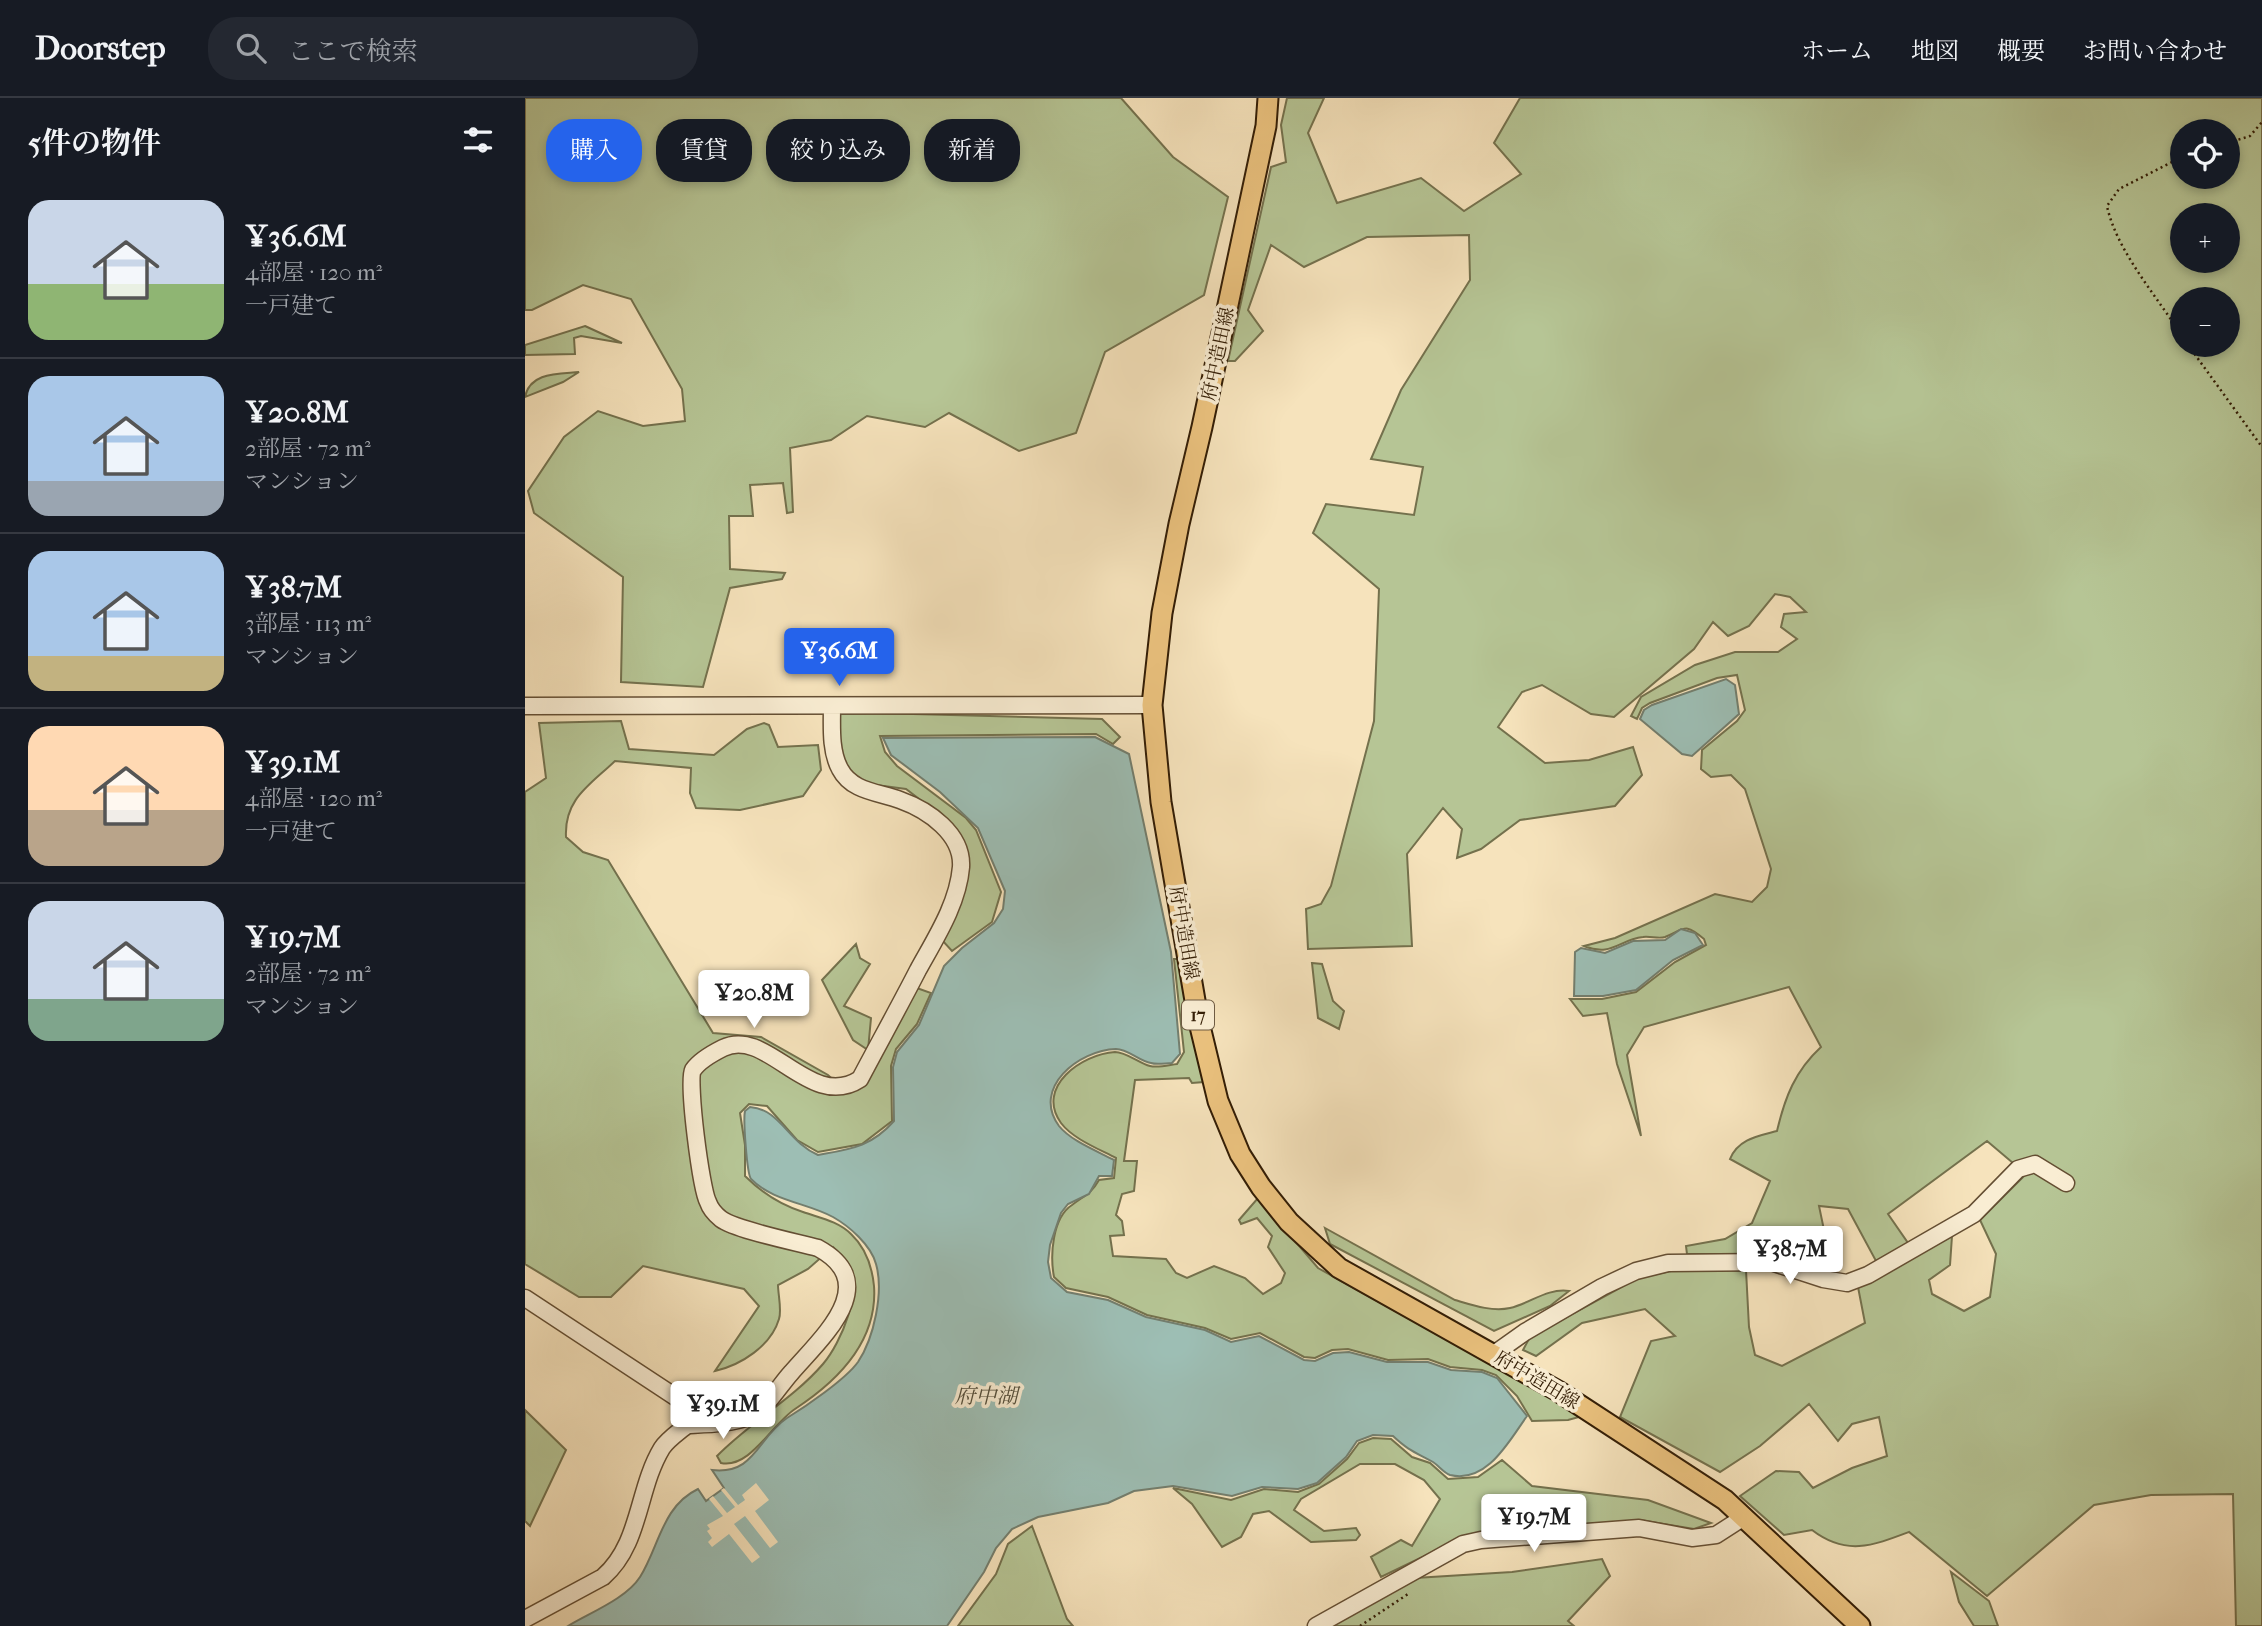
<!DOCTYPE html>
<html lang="ja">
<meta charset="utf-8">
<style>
body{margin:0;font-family:"IM FELL French Canon","Noto Serif JP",serif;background:#242831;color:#f1f3f6;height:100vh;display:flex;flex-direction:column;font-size:26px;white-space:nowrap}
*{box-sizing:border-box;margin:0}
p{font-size:23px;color:#9ea1a6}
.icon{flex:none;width:38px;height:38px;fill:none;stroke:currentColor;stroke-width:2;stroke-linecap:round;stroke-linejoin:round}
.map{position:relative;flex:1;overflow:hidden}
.details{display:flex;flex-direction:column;background:#171b24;width:525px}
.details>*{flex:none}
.guide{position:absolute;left:21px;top:21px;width:665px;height:63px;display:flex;gap:14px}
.controls{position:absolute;left:1645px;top:21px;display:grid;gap:14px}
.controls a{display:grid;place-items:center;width:70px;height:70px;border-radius:50%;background:#171b24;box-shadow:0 4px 10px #0003;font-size:35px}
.price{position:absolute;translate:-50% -60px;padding:0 16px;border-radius:7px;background:#fff;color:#222;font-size:23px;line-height:46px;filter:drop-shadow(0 2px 4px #0008)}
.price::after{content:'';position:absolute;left:50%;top:42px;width:21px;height:16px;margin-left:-10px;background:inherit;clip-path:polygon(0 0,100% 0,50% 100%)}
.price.selected{background:#2563eb;color:#fff}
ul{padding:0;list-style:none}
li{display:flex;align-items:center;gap:21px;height:175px;padding:0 28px}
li+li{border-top:2px solid #363941}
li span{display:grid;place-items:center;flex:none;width:196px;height:140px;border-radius:21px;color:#555}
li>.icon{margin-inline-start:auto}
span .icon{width:84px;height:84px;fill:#fffc;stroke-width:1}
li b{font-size:30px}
h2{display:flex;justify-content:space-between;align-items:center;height:84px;padding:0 28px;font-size:30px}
.tag{padding:0 24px;border-radius:28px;background:#171b24;box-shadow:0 4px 10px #0003;font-size:24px;line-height:63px}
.tag.selected{background:#2563eb;color:#fff}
header{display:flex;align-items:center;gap:42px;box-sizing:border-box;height:98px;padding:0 35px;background:#171b24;border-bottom:2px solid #363941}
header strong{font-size:33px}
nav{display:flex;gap:38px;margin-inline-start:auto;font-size:24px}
.search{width:490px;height:63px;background:#242831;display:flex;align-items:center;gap:18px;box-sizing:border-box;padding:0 24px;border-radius:28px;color:#9ea1a6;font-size:26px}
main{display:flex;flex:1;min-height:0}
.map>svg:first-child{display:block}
.green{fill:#b6c595;stroke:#74714d;stroke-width:2;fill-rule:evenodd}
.water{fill:#9dbeb4;stroke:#737e6e;stroke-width:2}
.pier{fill:#f6e3bc}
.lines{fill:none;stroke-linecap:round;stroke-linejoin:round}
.minor-casing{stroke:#644e33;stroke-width:19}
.major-casing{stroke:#331d05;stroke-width:23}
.path{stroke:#331d05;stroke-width:2.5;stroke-dasharray:2 3.5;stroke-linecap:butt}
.minor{stroke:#f9edd3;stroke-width:16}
.major{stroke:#ebc27e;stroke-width:19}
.labels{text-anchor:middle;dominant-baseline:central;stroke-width:7;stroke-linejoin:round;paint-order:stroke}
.shield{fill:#f9edd3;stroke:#6e5b43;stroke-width:2}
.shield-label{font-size:18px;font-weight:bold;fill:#331d05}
.street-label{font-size:19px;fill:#331d05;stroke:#f9edd3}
.water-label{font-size:21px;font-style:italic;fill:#534d3a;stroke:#f9edd3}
</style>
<header>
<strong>Doorstep</strong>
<div class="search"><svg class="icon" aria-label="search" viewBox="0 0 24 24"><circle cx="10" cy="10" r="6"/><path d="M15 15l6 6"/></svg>ここで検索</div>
<nav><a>ホーム</a><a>地図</a><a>概要</a><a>お問い合わせ</a></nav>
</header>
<main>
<section class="details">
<h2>5件の物件<svg class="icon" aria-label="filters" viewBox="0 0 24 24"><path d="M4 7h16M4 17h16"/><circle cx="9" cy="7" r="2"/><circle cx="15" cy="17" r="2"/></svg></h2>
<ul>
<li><span style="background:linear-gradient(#c9d6e8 60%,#8fb573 0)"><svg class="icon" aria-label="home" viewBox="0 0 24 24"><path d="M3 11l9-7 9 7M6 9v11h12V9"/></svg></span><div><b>¥36.6M</b><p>4部屋 · 120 m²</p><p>一戸建て</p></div></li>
<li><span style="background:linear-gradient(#a9c7e8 75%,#9aa5b1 0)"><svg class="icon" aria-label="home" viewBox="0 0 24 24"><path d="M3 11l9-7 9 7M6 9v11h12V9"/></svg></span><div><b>¥20.8M</b><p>2部屋 · 72 m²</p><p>マンション</p></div></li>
<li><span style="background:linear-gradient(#a9c7e8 75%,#c2b280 0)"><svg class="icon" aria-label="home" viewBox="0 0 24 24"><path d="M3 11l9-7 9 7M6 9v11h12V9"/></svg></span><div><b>¥38.7M</b><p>3部屋 · 113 m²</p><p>マンション</p></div></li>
<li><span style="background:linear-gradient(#ffd9b3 60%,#b9a48a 0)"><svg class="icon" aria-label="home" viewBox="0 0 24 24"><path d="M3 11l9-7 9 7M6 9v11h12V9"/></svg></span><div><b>¥39.1M</b><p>4部屋 · 120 m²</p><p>一戸建て</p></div></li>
<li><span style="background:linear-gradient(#c9d6e8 70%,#7fa58c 0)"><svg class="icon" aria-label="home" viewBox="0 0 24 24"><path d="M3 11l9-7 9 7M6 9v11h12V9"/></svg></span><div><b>¥19.7M</b><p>2部屋 · 72 m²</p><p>マンション</p></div></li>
</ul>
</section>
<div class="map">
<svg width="1737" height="1528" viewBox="0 0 1737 1528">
<rect width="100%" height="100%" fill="#f6e3bc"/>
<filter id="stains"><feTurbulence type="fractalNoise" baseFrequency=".00286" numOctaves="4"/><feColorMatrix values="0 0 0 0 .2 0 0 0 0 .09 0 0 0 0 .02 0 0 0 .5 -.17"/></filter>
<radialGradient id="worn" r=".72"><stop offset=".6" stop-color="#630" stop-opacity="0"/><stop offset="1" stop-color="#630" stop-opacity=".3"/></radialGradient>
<path class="green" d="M 0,0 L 596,0 L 648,59 L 703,99 L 679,197 L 580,254 L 551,335 L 494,353 L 424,315 L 400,329 L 342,318 L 306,342 L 265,350 L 268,414 L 262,415 L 258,385 L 225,387 L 228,418 L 204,418 L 205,471 L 260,475 L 257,481 L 205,490 L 178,589 L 96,584 L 98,479 L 9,415 L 3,393 L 39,339 L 73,313 L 118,328 L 160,323 L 157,291 L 106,201 L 58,187 L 7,212 L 0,212 Z
M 762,0 L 799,0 L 783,35 L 812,105 L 896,80 L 939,113 L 996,76 L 969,45 L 995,0 L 1737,0 L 1737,1528 L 1711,1528 L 1708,1396 L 1626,1397 L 1569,1407 L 1462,1498 L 1384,1434 C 1347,1448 1321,1458 1287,1432 L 1259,1437 L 1215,1398 L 1251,1373 L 1274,1374 L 1288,1390 L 1327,1370 L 1362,1358 L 1354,1319 L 1327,1326 L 1313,1343 L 1284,1306 L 1235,1348 L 1195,1374 L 1095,1319 L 1126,1243 L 1150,1238 L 1120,1211 L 1057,1225 L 1011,1258 L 998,1252 L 1005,1239 L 1113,1180 L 1146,1173 L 1221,1172 L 1224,1229 L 1230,1257 L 1257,1268 L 1340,1225 L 1333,1189 L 1427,1138 L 1425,1167 L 1404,1182 L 1407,1196 L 1439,1213 L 1465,1199 L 1471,1156 L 1455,1122 L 1501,1076 L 1462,1043 L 1363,1116 L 1383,1145 L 1351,1163 L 1323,1111 L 1294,1108 L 1299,1132 L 1287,1147 L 1253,1140 L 1235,1156 L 1162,1156 L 1161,1148 L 1200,1141 L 1227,1125 L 1245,1083 L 1205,1061 C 1213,1041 1233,1038 1252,1033 C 1260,999 1270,973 1296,949 L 1264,889 L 1119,929 L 1102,957 L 1116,1038 L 1092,966 L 1082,915 L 1058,918 L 1045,901 L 1077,901 L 1111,894 L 1150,864 L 1181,847 L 1179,841 C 1159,824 1160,831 1140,839 C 1134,841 1125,838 1118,839 C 1093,842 1087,859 1059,848 L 1090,840 L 1190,796 L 1227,804 L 1242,789 L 1246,771 L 1220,691 L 1206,677 L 1186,679 L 1176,671 L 1177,652 L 1212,623 L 1220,612 L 1212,577 L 1192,580 L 1125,605 L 1117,610 L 1112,621 L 1106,618 L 1116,599 L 1170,567 L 1210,554 L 1253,554 L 1272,541 L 1256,529 L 1259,516 L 1281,514 L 1265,499 L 1250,496 L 1224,528 L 1203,538 L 1188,524 L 1169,551 L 1089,619 L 1066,616 L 1017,587 L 997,594 L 973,629 L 1020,665 L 1064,662 L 1108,649 L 1117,677 L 1090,708 L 995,722 L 956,751 L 932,760 L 937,731 L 918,710 L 882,756 L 887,848 L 783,851 L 781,811 L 796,806 L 806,788 L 849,623 L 854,491 L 788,435 L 801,406 L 889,417 L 898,369 L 846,361 L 876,292 L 945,182 L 944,137 L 842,139 L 779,169 L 746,147 L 723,212 L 738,233 L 710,263 L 703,263 L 746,69 L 761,64 L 756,27 ZM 1657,33 L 1703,33 L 1703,79 L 1657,79 ZM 1657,117 L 1703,117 L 1703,163 L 1657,163 ZM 1657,201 L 1703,201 L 1703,247 L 1657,247 Z
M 60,228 L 97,245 L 56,238 L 49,240 L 50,256 L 0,257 L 0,247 Z
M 54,274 L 38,284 L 0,299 C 5,274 33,276 54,274 Z
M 311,614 L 577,621 L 595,639 L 588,646 L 571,636 L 355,638 L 360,654 L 372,668 L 441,720 L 451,732 L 476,794 L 467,824 L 427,853 L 416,841 L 441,754 L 402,707 L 381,691 L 336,685 L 318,667 Z
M 96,623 L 104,651 L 189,657 L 222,631 L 239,625 L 244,627 L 253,649 L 293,647 L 296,672 L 278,698 L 215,712 L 171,710 L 165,695 L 166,670 L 90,663 C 65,687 39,701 41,739 L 58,754 L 83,762 L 188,935 L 236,939 L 303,977 L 319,992 L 389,889 L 406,895 L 392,926 L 371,951 L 366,968 L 367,1023 L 337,1046 L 293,1054 L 272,1042 L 242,1008 L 224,1006 L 215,1015 L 220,1047 L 220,1078 C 236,1094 256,1107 278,1114 C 295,1120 313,1123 326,1136 C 341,1150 347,1168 349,1188 C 353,1243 313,1283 270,1311 C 247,1326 225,1371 196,1365 L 192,1358 C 224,1325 268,1301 298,1266 C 316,1245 339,1191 323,1165 C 320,1160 313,1154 308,1149 L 283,1171 L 253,1187 C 253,1196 257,1212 254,1221 C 246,1248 216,1267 190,1273 L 234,1208 L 219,1191 L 118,1168 L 86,1199 L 54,1199 L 0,1166 L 0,694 L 21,680 L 14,625 Z
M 331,846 L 335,860 L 345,866 L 319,908 L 346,920 L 343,952 L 328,942 L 297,882 Z
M 649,861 L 653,861 L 679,984 L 667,985 L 664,980 L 610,982 L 599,1063 L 612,1063 L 609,1093 L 597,1096 L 591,1117 L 597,1123 L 599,1137 L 585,1138 L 588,1158 L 641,1161 L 651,1175 L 662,1180 L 689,1168 L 720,1180 L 738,1196 L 756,1185 L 760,1175 L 743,1149 L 747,1138 L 732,1120 L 716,1126 L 714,1122 L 733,1100 L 793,1170 L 1046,1311 L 1054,1319 L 1043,1322 L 1007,1323 L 992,1298 L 971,1277 L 957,1272 L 925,1269 L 903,1261 L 863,1262 L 823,1251 L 807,1252 L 790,1260 L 779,1259 L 735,1235 L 706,1241 L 680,1230 L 622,1217 L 583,1199 L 541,1190 L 529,1179 C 525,1158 527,1120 547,1107 C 560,1097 566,1096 574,1082 L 589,1080 L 591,1060 C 574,1051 548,1041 536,1025 C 510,989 557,956 590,954 C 601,954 614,965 625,968 C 633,970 644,967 652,966 L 659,954 Z
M 787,865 L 797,866 L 808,903 L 819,913 L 814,931 L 793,920 Z
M 800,1130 L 930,1202 C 947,1207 967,1214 985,1210 C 1006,1205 1022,1190 1044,1193 L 1025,1208 L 969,1233 L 805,1146 Z
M 0,1312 L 41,1352 L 5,1428 L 0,1423 Z
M 848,1340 L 866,1341 L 887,1359 L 905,1365 L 923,1381 L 953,1379 L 977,1362 L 1007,1388 L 1123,1402 L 1186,1425 L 1169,1431 L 1115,1422 L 941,1438 L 856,1479 L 846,1459 L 876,1442 L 887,1448 L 915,1401 L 899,1382 L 870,1366 L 835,1366 L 776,1401 L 769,1412 L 799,1433 L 831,1430 L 835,1437 L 831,1442 L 786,1444 L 744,1413 L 728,1416 L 716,1439 L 697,1449 L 667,1406 L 648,1390 L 706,1402 L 739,1391 L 773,1394 L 794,1386 L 822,1361 L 834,1345 Z
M 507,1428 L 542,1521 L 548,1528 L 433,1528 L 471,1476 L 483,1446 Z
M 1077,1461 L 1085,1478 L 1043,1523 L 1049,1528 L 805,1528 L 890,1480 L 987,1474 Z
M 1426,1474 L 1464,1503 L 1473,1528 L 1449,1528 L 1434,1504 Z"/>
<path class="water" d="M 1201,581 L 1210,587 L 1214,616 L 1167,658 L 1157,656 L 1115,621 L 1119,612 L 1127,607 Z
M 570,639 L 604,656 L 646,854 L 655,956 L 647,965 C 641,965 632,967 626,965 C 614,963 603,951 591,951 C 554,952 506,990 534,1028 C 546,1043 572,1053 589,1062 L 587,1078 L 574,1078 L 564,1096 L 543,1106 L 536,1115 L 525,1147 L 523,1164 L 526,1180 L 542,1194 L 583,1202 L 621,1219 L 680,1232 L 706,1244 L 734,1238 L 779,1262 L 790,1263 L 808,1255 L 824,1254 L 862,1264 L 903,1264 L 926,1272 L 957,1274 L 972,1280 L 1002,1318 C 984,1343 962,1386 925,1377 C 919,1375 914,1368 908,1364 C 890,1354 884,1353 868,1338 L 848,1337 L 832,1343 L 821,1359 L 792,1385 L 773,1391 L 737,1389 L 707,1398 L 648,1388 L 609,1393 L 583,1405 L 513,1419 L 487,1431 L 471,1450 L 459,1474 L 422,1528 L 43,1528 C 64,1515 101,1501 115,1479 C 134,1449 137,1408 173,1391 L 181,1403 L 199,1390 L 187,1372 C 230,1377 232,1340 262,1320 C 280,1309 321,1281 333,1264 C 349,1240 359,1194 351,1166 C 346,1147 324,1128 308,1119 C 283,1105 247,1103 226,1081 C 222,1076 218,1022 220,1013 L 225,1009 C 255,1011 263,1044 293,1057 C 326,1051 346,1049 369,1023 L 368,969 L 372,954 L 394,927 L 419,868 L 437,850 L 469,825 L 478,811 L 480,793 L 453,730 L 415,694 L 366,657 L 358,640 Z
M 1156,831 L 1170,835 L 1178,847 L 1148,862 L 1111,892 L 1078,898 L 1049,898 L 1050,854 L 1056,850 L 1080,855 L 1108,843 L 1140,842 Z"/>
<path class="pier" d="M 231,1385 L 244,1402 L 230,1413 L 253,1444 L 245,1450 L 220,1418 L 209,1426 L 235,1459 L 227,1465 L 204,1436 L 187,1449 L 183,1444 L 187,1440 L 182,1433 L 185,1431 L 182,1427 L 198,1418 L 184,1401 L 188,1398 L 202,1415 L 210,1409 L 196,1392 L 199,1390 L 213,1407 L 220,1402 L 217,1397 Z"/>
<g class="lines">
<g class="minor-casing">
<path id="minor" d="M 0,608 L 627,607
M 0,1200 L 155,1302 L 162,1327 C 154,1334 143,1341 137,1350 C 112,1391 116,1446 78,1479 L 0,1521
M 969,1256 L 1000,1234 L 1077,1189 L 1111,1173 L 1143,1165 L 1246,1164 L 1298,1181 L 1322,1185 L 1343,1177 L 1449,1116 L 1493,1071 L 1510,1066 L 1541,1085
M 162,1327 C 183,1326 206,1326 226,1318 C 240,1312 255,1287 266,1275 C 296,1240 359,1186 293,1150 C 271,1144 211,1132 196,1121 C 191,1117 185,1110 183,1104 C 176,1091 162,983 168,972 C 174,963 188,955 198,950 C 242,928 285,1014 335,981 C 354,945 374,909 393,872 C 410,841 433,806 436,769 C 438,736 403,712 375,702 C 354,694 327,694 315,671 C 305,653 307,628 307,608
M 791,1528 L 938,1446 L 956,1442 L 1114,1430 L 1167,1440 L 1191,1437 L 1219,1419"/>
</g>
<g class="major-casing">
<path id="major" d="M 743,0 L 741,28 L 677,329 L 654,426 L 637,515 L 627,607 L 636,704 L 673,920 L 693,1003 L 715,1056 L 736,1089 L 764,1124 L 814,1170 L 1033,1293 L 1200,1402 L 1335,1528"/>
</g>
<path class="path" d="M 1703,45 L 1725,38 L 1737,24
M 1657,59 L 1594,91 L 1582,108 C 1591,152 1633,200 1657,238
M 1663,247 L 1737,349
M 835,1528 L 883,1496"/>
<use href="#minor" class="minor"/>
<use href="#major" class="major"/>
</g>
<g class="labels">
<rect class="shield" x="657" y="902.5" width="32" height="29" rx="5"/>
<g class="shield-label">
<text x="673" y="917">17</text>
</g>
<g class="street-label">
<text transform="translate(693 256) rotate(-78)">府中造田線</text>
<text transform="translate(659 835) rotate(80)">府中造田線</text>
<text transform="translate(1012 1282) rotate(31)">府中造田線</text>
</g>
<g class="water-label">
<text x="461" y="1298">府中湖</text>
</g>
</g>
<rect width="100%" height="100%" filter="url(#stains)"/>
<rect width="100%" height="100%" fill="url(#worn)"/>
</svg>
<div class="controls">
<a><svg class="icon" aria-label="locate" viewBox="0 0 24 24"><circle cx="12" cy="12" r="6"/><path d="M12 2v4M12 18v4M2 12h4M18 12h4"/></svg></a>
<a>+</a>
<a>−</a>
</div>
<b class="price selected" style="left:314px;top:590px">¥36.6M</b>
<b class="price" style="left:229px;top:932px">¥20.8M</b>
<b class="price" style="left:1265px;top:1188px">¥38.7M</b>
<b class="price" style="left:198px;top:1343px">¥39.1M</b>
<b class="price" style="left:1009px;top:1456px">¥19.7M</b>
<div class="guide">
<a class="tag selected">購入</a>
<a class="tag">賃貸</a>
<a class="tag">絞り込み</a>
<a class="tag">新着</a>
</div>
</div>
</main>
